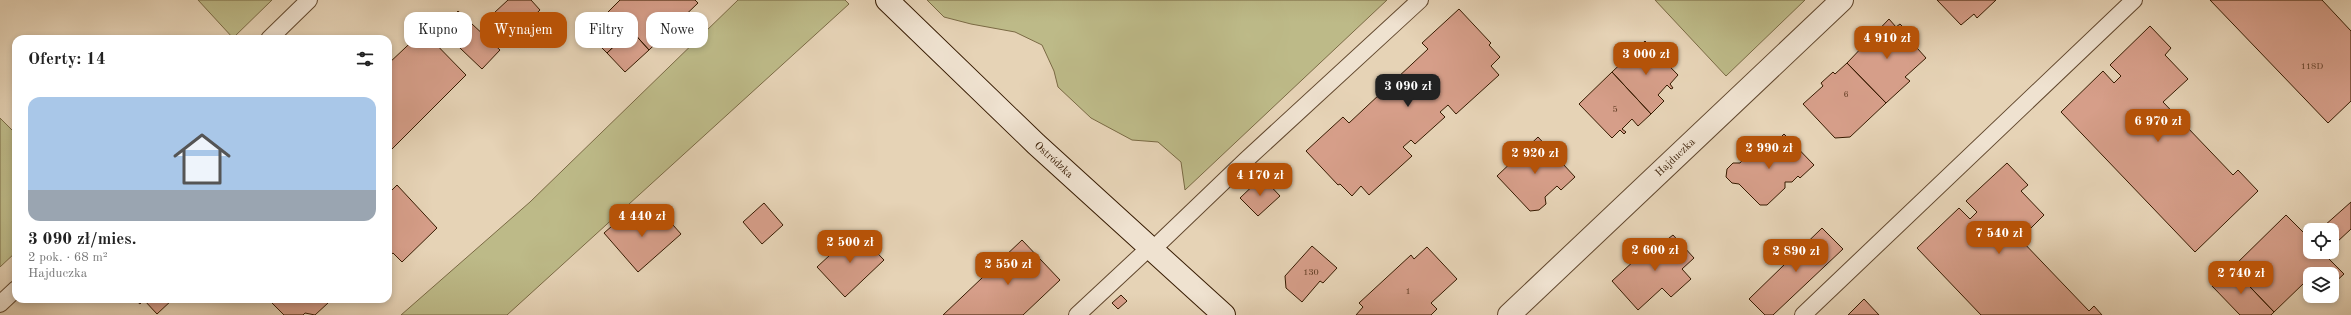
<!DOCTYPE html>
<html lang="pl">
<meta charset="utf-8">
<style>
body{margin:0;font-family:"Old Standard TT",serif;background:#f2f2f2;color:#222;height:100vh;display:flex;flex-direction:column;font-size:15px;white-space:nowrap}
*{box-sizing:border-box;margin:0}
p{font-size:13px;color:#767676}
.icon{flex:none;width:22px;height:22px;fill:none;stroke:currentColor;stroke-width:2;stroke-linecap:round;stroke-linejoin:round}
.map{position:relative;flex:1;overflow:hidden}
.sheet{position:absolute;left:12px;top:35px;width:380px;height:268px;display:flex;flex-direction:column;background:#fff;border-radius:12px;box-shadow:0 2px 6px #0003}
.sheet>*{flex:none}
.hud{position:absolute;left:404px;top:12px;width:380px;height:36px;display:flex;gap:8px}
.controls{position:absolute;left:2303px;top:223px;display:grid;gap:8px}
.controls a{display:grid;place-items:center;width:36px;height:36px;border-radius:8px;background:#fff;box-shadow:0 2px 6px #0003;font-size:20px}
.price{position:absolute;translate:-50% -34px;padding:0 9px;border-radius:8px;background:#b45309;color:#fff;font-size:13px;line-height:26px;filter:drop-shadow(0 1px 2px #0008)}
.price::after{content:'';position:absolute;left:50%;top:24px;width:12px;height:9px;margin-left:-6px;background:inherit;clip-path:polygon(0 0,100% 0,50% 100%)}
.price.on{background:#222;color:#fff}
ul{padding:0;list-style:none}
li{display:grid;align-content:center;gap:8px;height:212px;padding:0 16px}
li span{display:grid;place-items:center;height:124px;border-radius:12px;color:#555}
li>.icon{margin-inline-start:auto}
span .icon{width:72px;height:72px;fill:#fffc;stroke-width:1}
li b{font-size:17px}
h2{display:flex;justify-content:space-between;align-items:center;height:48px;padding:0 16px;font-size:17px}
.tag{padding:0 14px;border-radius:12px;background:#fff;box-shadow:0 2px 6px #0003;font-size:14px;line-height:36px}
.tag.on{background:#b45309;color:#fff}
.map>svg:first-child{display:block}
.green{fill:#bdba88;stroke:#7a6a44}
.building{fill:#d69e89;stroke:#361a00}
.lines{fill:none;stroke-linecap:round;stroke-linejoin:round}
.lane-casing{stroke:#62482e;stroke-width:18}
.street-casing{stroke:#62482e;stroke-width:24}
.secondary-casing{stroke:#361a00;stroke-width:24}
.lane{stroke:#efe2d0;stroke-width:16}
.street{stroke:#efe2d0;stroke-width:22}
.secondary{stroke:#efe2d0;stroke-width:22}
.labels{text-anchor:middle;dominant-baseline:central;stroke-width:3;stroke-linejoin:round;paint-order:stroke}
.number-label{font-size:9px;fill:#5e3b22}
.street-label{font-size:11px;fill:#361a00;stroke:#efe2d0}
</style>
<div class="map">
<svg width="2351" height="315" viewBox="0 0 2351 315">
<rect width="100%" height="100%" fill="#e6d3b6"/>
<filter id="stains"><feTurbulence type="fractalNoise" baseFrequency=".005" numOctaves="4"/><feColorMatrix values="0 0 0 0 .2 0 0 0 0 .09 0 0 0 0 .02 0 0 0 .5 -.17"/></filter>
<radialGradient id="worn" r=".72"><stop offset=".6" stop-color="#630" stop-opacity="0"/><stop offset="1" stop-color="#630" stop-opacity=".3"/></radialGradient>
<path class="green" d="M 198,0 L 272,0 L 233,38 Z
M 738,0 L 845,0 L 849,4 L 507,315 L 401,315 L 530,202 Z
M 927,0 L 1387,0 L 1185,190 L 1181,162 L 1158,142 L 1132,140 L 1091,118 L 1058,87 L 1054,71 L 1042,45 L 1015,32 L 971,24 L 944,17 Z
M 1655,0 L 1805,0 L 1726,76 Z
M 0,118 L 16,134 L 16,252 L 0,267 Z"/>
<path class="building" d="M 508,0 L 531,0 L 540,10 L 501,47 L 481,25 Z
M 620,0 L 695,0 L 698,3 L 649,50 L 631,30 L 607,53 L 587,33 Z
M 1937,0 L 1996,0 L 1977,18 L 1974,14 L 1961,25 Z
M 2210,0 L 2322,0 L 2351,31 L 2351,101 L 2328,123 Z
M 1459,9 L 1489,41 L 1491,43 L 1489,45 L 1500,57 L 1491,66 L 1499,75 L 1456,114 L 1448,105 L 1440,112 L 1445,117 L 1415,144 L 1411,140 L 1403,147 L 1412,156 L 1369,195 L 1361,186 L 1352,196 L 1340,184 L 1338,185 L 1306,151 L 1343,117 L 1349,123 L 1428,49 L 1422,43 Z
M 458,11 L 500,50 L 482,69 L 440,29 Z
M 1889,19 L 1896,27 L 1900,24 L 1912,36 L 1909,39 L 1926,58 L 1905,77 L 1910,81 L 1886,103 L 1847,63 Z
M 2150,26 L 2171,48 L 2165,55 L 2188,79 L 2163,102 L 2233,175 L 2238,170 L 2258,191 L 2195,252 L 2061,112 L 2103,71 L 2114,83 L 2121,76 L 2110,65 Z
M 631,30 L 649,50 L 625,72 L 607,53 Z
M 423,31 L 466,75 L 391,150 L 388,148 L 388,64 Z
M 1645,41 L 1678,75 L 1670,84 L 1673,88 L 1671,89 L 1667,85 L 1658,95 L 1664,101 L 1651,114 L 1612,72 Z
M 1847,63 L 1886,103 L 1850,137 L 1835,138 L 1803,104 L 1823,86 L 1821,83 L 1833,72 L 1835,74 Z
M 1612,72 L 1651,114 L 1638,126 L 1632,119 L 1622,129 L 1626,132 L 1624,134 L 1620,130 L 1612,138 L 1579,104 Z
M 1784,134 L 1814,165 L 1800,178 L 1798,176 L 1792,182 L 1785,182 L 1785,188 L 1767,205 L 1760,205 L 1739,184 L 1732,183 L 1726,177 L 1727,169 L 1733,163 L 1740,163 L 1752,150 L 1759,151 L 1768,143 L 1765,139 L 1772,146 Z
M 1538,137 L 1575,177 L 1561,190 L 1557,186 L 1545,197 L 1546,204 L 1539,210 L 1530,211 L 1497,176 Z
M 2007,163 L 2028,185 L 2021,191 L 2044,215 L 2020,239 L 2089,311 L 2094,306 L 2102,315 L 1981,315 L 1917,248 L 1959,208 L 1970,219 L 1977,212 L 1966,201 Z
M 1262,177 L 1280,196 L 1258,216 L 1240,198 Z
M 397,185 L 437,228 L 402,262 L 393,253 L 388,257 L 388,194 Z
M 2351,202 L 2351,229 L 2337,242 L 2332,236 L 2332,230 L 2327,230 L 2324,226 Z
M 764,203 L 783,225 L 762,244 L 743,222 Z
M 658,208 L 681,234 L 638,272 L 604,233 L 628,212 L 639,225 Z
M 2286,215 L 2310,239 L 2310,252 L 2322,252 L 2344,274 L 2332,285 L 2332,274 L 2310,274 L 2310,289 L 2304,283 L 2274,312 L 2232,268 Z
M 1822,228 L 1843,249 L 1773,315 L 1765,315 L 1749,299 Z
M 856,231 L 884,260 L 845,297 L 817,267 Z
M 1673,235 L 1694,258 L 1682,269 L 1691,279 L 1671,297 L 1662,288 L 1638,310 L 1612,281 L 1635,260 L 1631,256 L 1644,244 L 1650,251 L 1658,243 L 1660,245 Z
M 1022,240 L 1060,280 L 1023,315 L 943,315 Z
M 1312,246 L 1337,268 L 1323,283 L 1320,281 L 1302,302 L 1286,288 L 1285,276 Z
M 1427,247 L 1457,279 L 1431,303 L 1437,309 L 1431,315 L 1356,315 L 1363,307 L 1359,303 L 1411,255 L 1414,259 Z
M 2232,268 L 2274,312 L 2271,315 L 2240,315 L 2212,286 Z
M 1121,295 L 1127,301 L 1118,309 L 1112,303 Z
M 134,299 L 173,299 L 157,314 L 144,300 L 140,304 Z
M 272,299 L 324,299 L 328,303 L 315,315 L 305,313 L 303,315 L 284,315 L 270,301 Z
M 1864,299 L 1879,315 L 1848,315 Z"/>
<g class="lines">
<g class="lane-casing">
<path id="lane" d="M 269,39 L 309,0
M 1151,251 L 1246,160 L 1420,0
M 0,304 L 16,289
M 1077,315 L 1148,249
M 1803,315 L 2134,0"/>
</g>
<g class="street-casing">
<g id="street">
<path id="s1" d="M 1509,315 L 1842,0"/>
</g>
</g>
<g class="secondary-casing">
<g id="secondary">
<path id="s2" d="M 887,0 L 1036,144 L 1224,315"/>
</g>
</g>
<use href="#lane" class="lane"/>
<use href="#street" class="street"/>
<use href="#secondary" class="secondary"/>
</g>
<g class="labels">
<g class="number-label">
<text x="2312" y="66">118D</text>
<text x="1846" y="94">6</text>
<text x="1615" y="109">5</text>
<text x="1311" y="272">130</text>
<text x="1408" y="291">1</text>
</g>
<g class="street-label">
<text stroke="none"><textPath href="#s1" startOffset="229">Hajduczka</textPath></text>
<text stroke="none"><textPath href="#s2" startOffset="231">Ostródzka</textPath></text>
</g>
</g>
<rect width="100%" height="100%" filter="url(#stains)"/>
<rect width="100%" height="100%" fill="url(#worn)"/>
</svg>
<div class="controls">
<a><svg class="icon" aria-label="locate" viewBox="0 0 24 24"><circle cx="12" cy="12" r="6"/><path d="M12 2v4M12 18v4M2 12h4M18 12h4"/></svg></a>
<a><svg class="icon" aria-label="layers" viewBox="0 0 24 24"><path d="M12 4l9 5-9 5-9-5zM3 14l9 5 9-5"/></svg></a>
</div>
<b class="price" style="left:1887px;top:60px">4 910 zł</b>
<b class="price" style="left:1646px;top:76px">3 000 zł</b>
<b class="price on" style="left:1408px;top:108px">3 090 zł</b>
<b class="price" style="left:2158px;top:143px">6 970 zł</b>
<b class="price" style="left:1769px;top:170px">2 990 zł</b>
<b class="price" style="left:1535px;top:175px">2 920 zł</b>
<b class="price" style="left:1260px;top:197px">4 170 zł</b>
<b class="price" style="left:642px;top:238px">4 440 zł</b>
<b class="price" style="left:1999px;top:255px">7 540 zł</b>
<b class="price" style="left:850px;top:264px">2 500 zł</b>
<b class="price" style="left:1655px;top:272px">2 600 zł</b>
<b class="price" style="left:1796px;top:273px">2 890 zł</b>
<b class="price" style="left:1008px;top:286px">2 550 zł</b>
<b class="price" style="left:2241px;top:295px">2 740 zł</b>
<div class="hud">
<a class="tag">Kupno</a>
<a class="tag on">Wynajem</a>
<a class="tag">Filtry</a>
<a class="tag">Nowe</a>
</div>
<section class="sheet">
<h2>Oferty: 14<svg class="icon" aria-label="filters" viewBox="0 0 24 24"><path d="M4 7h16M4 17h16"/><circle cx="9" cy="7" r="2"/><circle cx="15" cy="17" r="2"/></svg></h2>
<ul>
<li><span style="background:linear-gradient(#a9c7e8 75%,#9aa5b1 0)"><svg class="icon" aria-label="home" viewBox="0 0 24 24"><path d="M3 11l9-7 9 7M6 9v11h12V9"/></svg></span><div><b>3 090 zł/mies.</b><p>2 pok. · 68 m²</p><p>Hajduczka</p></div></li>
</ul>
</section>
</div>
